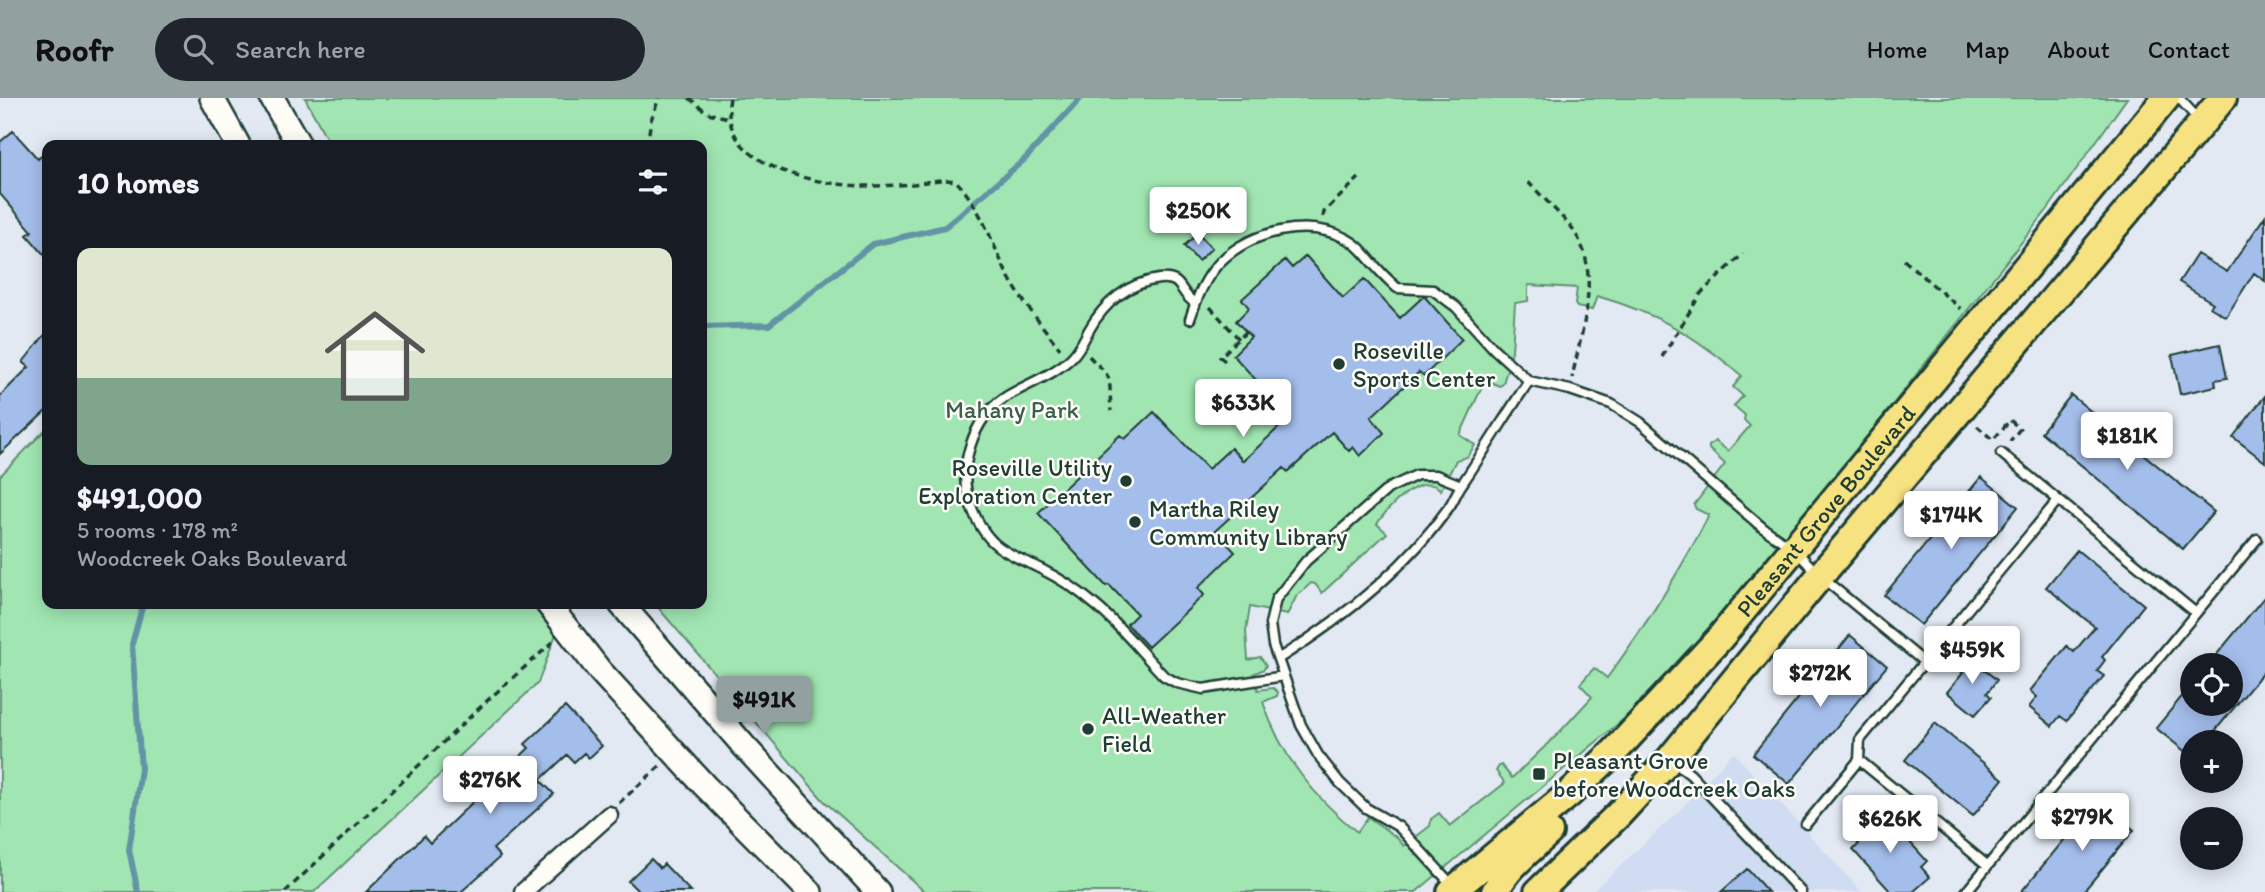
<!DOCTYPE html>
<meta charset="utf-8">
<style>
body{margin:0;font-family:Itim,sans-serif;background:#20242c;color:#f1f3f6;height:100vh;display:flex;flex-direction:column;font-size:26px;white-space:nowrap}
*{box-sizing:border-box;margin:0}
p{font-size:23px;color:#9ea1a6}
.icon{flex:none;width:38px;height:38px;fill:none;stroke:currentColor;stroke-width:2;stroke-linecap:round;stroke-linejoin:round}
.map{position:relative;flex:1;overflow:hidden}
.side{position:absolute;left:42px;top:42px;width:665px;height:469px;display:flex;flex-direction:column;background:#171b24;border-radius:14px;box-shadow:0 4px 18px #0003}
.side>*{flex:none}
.fabs{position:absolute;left:2180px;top:555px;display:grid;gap:14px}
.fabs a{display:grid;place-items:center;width:63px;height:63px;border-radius:50%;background:#171b24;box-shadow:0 4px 18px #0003;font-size:35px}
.price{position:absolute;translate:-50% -60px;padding:0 16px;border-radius:7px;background:#fff;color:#222;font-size:23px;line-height:46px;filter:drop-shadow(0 2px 4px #0008)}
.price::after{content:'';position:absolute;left:50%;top:42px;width:21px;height:16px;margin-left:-10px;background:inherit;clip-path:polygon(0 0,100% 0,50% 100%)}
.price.selected{background:#92a19f;color:#111}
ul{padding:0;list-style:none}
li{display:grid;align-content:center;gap:14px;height:371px;padding:0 35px}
li span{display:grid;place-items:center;height:217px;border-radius:14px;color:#555}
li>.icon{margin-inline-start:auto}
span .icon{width:126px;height:126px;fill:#fffc;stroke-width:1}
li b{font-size:30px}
h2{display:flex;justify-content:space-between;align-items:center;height:84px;padding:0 35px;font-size:30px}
header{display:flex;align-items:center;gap:42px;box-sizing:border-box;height:98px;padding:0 35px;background:#92a19f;color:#111}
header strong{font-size:33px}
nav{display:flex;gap:38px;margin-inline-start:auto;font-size:24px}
.search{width:490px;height:63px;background:#20242c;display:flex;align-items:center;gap:18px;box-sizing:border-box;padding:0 24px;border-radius:38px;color:#9ea1a6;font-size:26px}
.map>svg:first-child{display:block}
.built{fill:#cfdcf1}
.green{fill:#a1e6b2;stroke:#609273;stroke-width:2;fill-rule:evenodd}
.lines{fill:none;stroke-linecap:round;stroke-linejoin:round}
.stream{stroke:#6294a5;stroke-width:6}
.building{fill:#a4beeb;stroke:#1f3d34;stroke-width:2}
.lane-casing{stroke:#1f3d34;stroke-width:13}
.street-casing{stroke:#1f3d34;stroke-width:21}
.secondary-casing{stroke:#1f3d34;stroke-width:28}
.primary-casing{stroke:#1f3d34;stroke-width:32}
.path{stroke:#1f3d34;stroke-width:3.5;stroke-dasharray:7 5;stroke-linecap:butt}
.lane{stroke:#fdfcf7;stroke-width:8}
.street{stroke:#fdfcf7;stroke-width:16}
.secondary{stroke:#fdfcf7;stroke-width:23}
.primary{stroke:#f6e281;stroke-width:26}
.poi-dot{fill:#1f3d34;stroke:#fdfcf7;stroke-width:2.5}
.labels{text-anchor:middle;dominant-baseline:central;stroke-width:5;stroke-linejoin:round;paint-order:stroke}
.poi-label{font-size:24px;fill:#1f3d34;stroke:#fdfcf7;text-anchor:start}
.park-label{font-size:24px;fill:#395f4d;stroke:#fdfcf7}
.street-label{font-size:24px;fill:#1f3d34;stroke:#fdfcf7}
</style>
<header>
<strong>Roofr</strong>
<div class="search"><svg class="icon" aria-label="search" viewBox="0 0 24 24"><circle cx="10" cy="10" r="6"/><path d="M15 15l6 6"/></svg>Search here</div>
<nav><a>Home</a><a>Map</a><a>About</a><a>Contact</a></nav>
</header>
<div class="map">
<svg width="2265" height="794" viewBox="0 0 2265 794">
<rect width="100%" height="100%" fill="#e2e9f3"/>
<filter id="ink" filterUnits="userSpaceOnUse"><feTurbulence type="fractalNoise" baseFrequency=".0143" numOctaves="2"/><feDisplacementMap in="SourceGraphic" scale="14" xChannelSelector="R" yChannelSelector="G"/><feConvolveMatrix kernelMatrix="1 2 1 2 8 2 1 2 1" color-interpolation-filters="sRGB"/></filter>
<g filter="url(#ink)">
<path class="built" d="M 1733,654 L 1862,794 L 1592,794 L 1680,712 Z"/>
<path class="green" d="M 305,0 L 2127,0 L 2048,111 L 1735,505 L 1625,620 L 1416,794 L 925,794 L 823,702 L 655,506 L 702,506 L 702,47 L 330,47 ZM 1528,187 L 1577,190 L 1575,206 L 1577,209 L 1592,212 L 1597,198 C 1659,216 1694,237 1742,278 L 1733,289 L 1743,298 L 1734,308 L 1745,317 L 1744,322 L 1750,328 L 1728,353 L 1715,343 L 1709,348 L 1709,351 L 1725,366 L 1694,407 L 1696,411 L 1709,417 C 1679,476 1646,527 1607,580 L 1594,570 L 1580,586 L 1592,599 L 1557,637 L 1512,680 L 1501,667 L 1499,668 L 1496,673 L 1505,685 L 1450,728 L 1439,715 L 1431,721 L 1430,728 L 1404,748 L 1396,739 L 1368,719 L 1357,734 C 1313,698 1281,658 1263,604 L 1277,598 L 1278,594 L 1273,590 L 1258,592 L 1253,576 L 1264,571 L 1266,567 L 1260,559 L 1248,562 L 1246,533 L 1250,509 L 1287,517 L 1296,499 L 1311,485 L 1315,486 L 1322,495 L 1387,435 L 1377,426 C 1387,410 1421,373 1441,392 L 1456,362 L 1467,359 L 1475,347 L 1460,337 L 1485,282 L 1500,288 L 1503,286 L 1512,253 L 1515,205 L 1528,203 Z
M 47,330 L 47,506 L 531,506 L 556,536 L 538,585 L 314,794 L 0,794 L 0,378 Z"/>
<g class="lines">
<path class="stream" d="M 702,229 L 769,227 L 873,146 L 945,129 L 1024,62 L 1081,0
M 138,794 L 129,752 L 141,671 L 132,546 L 143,506"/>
</g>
<path class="building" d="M 13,33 L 38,61 L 47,53 L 47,160 L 27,137 L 32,133 L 0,96 L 0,44 Z
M 2265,118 L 2265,183 L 2254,175 L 2226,219 L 2210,209 L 2213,205 L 2179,184 L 2197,156 L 2227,174 Z
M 1198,135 L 1212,150 L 1198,163 L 1184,148 Z
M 1306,158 L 1343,200 L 1364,181 L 1400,220 L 1424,198 L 1462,241 L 1424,278 L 1419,274 L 1371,319 L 1384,335 L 1360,358 L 1353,349 L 1349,353 L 1332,334 L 1288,374 L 1284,370 L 1215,433 L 1235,454 L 1198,490 L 1204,497 L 1148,549 L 1127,526 L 1137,516 L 1109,487 L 1106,488 L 1038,415 L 1120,337 L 1125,341 L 1154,314 L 1208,371 L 1231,350 L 1243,363 L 1290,319 L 1233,257 L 1251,239 L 1236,223 L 1249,210 L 1242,201 L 1285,162 L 1292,170 Z
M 47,234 L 47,312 L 0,356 L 0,298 L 29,269 L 23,264 Z
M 2220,246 L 2227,280 L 2215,282 L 2216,288 L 2180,296 L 2172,257 Z
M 2071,297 L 2214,414 L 2183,451 L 2041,334 Z
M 2265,298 L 2265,364 L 2233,339 Z
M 1981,379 L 2018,409 L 1921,527 L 1884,497 Z
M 2077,452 L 2144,507 L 2102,559 L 2105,562 L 2097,573 L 2104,578 L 2067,623 L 2060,618 L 2052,628 L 2029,609 L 2037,599 L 2030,593 L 2067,548 L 2074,554 L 2095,529 L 2046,489 Z
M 2265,498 L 2265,572 L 2206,644 L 2193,644 L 2193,660 L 2156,630 L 2193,585 L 2193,606 L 2231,606 L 2231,567 L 2208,567 Z
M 1850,537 L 1887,568 L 1789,686 L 1753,656 Z
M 1967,558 L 1997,582 L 1987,595 L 1991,599 L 1975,617 L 1947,594 L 1963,575 L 1957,570 Z
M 565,609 L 602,648 L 589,660 L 584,655 L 574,664 L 567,657 L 540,682 L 554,696 L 493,751 L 500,759 L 461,794 L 366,794 L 424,738 L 430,745 L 529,650 L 525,646 Z
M 1935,625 L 2003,681 L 1973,718 L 1905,662 Z
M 2097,702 L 2134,732 L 2103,770 L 2083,794 L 2021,794 Z
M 1872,716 L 1881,726 L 1888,720 L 1927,763 L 1921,769 L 1930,779 L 1913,794 L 1891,794 L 1853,752 L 1859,746 L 1850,736 Z
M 651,761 L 660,770 L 664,766 L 691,794 L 639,794 L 628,783 Z
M 1747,771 L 1768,794 L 1721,794 Z"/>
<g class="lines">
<g class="lane-casing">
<path id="lane" d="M 2179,0 L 2198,21
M 1195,205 C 1178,195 1184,178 1159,181 C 1128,185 1104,205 1089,232 C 1084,241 1080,251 1072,259 C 1053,278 1026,286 1004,300 C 973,321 957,370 970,405 C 975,419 983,435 994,445 C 1007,457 1026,463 1041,471 C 1059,480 1078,492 1094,506 C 1120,527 1141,554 1164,578 L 1177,585 L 1203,591 L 1284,578
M 1190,221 C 1197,200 1205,179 1221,163 C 1252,133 1308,120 1347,141 C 1361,148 1368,161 1378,171 C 1384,178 1391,184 1397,190 L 1433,192 L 1456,209 L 1494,251 L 1529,283 L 1570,292 L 1611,306 L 1640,324 L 1763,430 L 1795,452 L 1820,478 L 1924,564
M 2001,355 L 2196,515
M 1278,561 C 1342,521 1405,472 1449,409 C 1454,402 1457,393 1462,386 C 1485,352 1506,317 1529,283
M 1673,663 L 1691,677 L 1801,794
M 1806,726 L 1859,662
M 1987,767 L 1859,662 L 1860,642 L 2058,402
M 1453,788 L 1399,729 L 1366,710 L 1340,685 L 1318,657 L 1301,627 L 1273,547 L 1270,526 L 1276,501 L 1306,463 L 1389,390 L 1417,377 L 1436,377 L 1461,387
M 1966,794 L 2257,441"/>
</g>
<g class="street-casing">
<path id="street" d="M 523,794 L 609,717"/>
</g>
<g class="secondary-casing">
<path id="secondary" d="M 212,0 L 238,47
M 272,0 L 299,47
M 548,506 L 600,573 L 704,687 L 810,794
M 621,506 L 744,648 L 878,794"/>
</g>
<g class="primary-casing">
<g id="primary">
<path id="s1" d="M 1451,794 L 1569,696 L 1614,654 L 1719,541 L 2166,0"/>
<path d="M 1495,794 C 1506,770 1530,752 1549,734"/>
<path d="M 1538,794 L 1618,717 L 1670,661 L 1820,478 L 2223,0"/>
</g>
</g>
<path class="path" d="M 689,0 L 708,15 L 728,20
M 730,0 C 717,68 815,87 865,88 C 880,88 897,87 913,86 C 929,84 940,80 956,83 C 981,110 991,142 1006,174 C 1020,201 1041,226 1060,251
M 647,47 L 651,22 L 659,0
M 1528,84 C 1543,100 1560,115 1573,132 C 1603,173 1581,234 1572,280
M 1323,119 L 1324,114 L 1359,80
M 1904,162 L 1961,211
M 1210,209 L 1239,241
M 1089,258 C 1095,265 1104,271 1108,279 C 1111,285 1110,305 1111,313
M 1662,259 L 1701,195 L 1743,156
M 1225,263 L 1220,259 L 1246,234
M 1977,328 L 1993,342 L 2010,322 L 2020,331 L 2010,343
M 619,705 L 660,668
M 285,794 L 489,601 L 553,544"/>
<use href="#lane" class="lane"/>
<use href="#street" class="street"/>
<use href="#secondary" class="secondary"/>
<use href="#primary" class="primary"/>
</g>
</g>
<g class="poi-dot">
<circle cx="1339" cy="266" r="7"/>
<circle cx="1126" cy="383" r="7"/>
<circle cx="1135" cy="424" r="7"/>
<circle cx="1088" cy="631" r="7"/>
<rect x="1532" y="669" width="14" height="14" rx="3.5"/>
</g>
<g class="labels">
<g class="poi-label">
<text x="1353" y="252">Roseville<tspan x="1353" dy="28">Sports Center</tspan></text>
<text x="1112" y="369" text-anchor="end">Roseville Utility<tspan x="1112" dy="28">Exploration Center</tspan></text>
<text x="1149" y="410">Martha Riley<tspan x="1149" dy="28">Community Library</tspan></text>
<text x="1102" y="617">All-Weather<tspan x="1102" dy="28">Field</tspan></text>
<text x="1553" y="662">Pleasant Grove<tspan x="1553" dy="28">before Woodcreek Oaks</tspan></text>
</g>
<g class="park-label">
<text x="1012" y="311">Mahany Park</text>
</g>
<g class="street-label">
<text stroke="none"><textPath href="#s1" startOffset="536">Pleasant Grove Boulevard</textPath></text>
</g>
</g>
</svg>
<div class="fabs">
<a><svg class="icon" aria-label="locate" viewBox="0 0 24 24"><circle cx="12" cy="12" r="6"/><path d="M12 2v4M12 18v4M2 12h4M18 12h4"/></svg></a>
<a>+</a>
<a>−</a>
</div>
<b class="price" style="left:1198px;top:149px">$250K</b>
<b class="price" style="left:1243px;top:341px">$633K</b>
<b class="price" style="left:2127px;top:374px">$181K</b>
<b class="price" style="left:1951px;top:453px">$174K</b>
<b class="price" style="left:1972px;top:588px">$459K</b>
<b class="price" style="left:1820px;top:611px">$272K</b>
<b class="price selected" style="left:764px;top:638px">$491K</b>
<b class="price" style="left:490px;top:718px">$276K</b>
<b class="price" style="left:2082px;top:755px">$279K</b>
<b class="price" style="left:1890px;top:757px">$626K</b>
<section class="side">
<h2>10 homes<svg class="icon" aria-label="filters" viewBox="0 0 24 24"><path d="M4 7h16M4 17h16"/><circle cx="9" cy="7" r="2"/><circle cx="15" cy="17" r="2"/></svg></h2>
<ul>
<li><span style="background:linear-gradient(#dfe7d0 60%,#7fa58c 0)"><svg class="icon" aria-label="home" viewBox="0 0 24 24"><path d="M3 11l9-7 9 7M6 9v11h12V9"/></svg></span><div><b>$491,000</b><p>5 rooms · 178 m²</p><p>Woodcreek Oaks Boulevard</p></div></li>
</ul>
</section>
</div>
